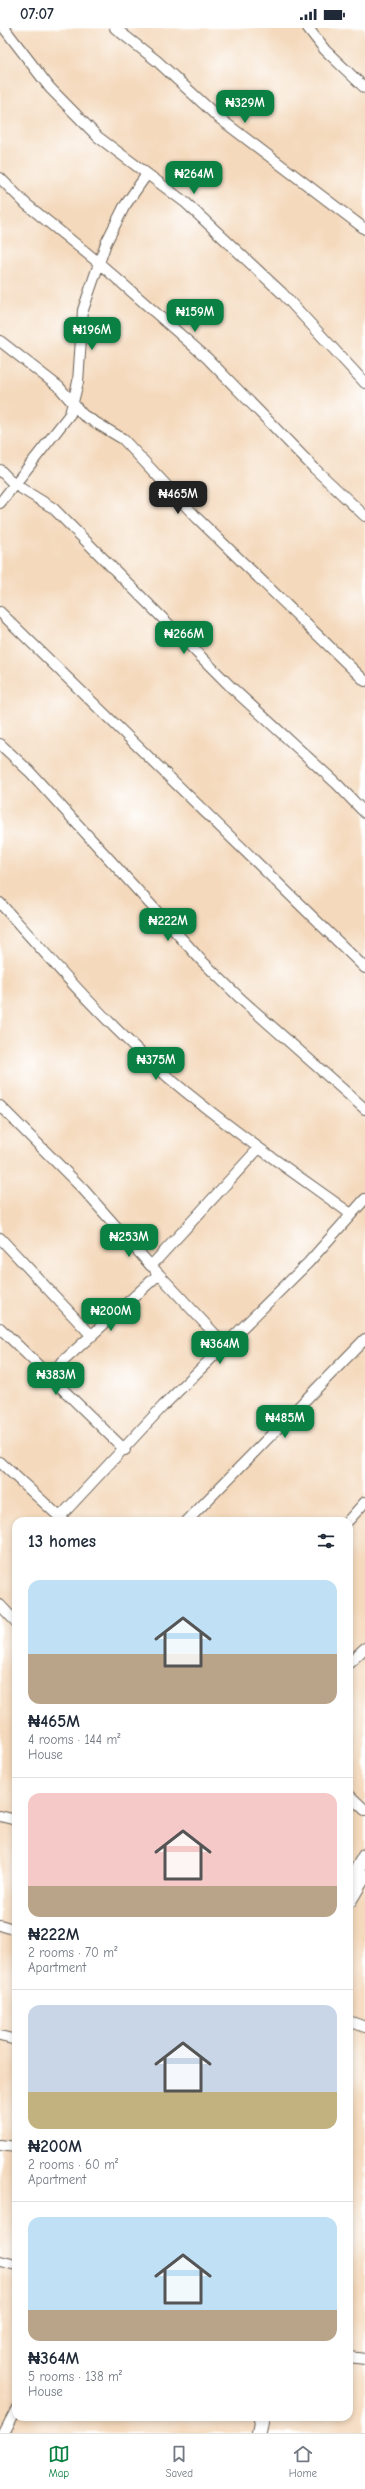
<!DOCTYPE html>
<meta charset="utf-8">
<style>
body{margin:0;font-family:"Comic Neue",sans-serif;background:#f2f2f3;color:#1f2937;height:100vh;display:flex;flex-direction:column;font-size:15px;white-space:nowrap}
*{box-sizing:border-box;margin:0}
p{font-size:13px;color:#747a83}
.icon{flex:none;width:22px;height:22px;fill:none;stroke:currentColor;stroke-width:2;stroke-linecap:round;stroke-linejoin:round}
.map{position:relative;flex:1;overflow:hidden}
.details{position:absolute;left:12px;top:1489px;width:341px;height:904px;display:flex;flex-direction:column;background:#fff;border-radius:12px;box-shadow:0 2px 6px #0003}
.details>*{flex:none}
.price{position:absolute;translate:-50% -34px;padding:0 9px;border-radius:8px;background:#0b8043;color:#fff;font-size:13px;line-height:26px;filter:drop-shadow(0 1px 2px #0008)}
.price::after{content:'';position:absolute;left:50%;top:24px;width:12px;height:9px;margin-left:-6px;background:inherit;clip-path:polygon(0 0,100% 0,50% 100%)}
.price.on{background:#222;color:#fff}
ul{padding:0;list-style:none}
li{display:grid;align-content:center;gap:8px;height:212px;padding:0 16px}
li+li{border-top:1px solid #e0e1e3}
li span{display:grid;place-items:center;height:124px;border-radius:12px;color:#555}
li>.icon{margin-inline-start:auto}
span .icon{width:72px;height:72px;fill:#fffc;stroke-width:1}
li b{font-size:17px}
h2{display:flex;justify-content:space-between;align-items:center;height:48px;padding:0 16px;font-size:17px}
.status{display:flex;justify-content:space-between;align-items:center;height:28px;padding:0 20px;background:#fff;direction:ltr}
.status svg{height:11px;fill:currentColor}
.dock{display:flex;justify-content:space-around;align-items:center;height:56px;border-top:1px solid #e0e1e3;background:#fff;font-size:11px;color:#747a83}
.dock a{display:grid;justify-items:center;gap:2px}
.dock .on{color:#0b8043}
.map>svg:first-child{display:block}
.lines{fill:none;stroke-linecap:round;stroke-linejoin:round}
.street-casing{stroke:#685e54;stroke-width:12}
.secondary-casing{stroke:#685e54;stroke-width:16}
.street{stroke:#fff;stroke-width:10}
.secondary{stroke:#fff;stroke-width:14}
</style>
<div class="status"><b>07:07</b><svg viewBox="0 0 49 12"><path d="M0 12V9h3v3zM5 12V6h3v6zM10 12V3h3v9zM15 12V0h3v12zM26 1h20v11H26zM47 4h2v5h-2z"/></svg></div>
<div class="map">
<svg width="365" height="2405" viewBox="0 0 365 2405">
<rect width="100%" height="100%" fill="#fff"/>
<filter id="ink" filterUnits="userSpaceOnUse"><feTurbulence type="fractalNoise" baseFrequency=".025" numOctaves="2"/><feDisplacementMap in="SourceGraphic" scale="8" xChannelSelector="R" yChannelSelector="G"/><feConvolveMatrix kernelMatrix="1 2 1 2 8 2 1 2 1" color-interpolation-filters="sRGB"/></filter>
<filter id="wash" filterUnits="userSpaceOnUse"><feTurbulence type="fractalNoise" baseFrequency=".012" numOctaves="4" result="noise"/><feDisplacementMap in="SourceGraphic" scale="16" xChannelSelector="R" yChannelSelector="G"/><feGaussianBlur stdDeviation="0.9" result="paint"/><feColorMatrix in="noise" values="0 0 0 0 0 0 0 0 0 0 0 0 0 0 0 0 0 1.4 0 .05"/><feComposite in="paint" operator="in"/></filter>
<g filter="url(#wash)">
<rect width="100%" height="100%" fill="#f4d9bc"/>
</g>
<g filter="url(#ink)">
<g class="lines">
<g class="street-casing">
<path id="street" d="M 4,0 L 50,60 L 98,109 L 186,175 L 282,265 L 365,355
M 115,0 L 157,33 L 219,90 L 365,201
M 308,0 L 325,22 L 365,60
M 0,150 L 26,176 L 99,235 L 207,330 L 315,441 L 365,488
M 0,313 L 59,359 L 83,387 L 123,411 L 197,490 L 365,653
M 0,442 L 14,456 L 53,480 L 231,659 L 337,756 L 365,785
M 0,475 L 70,386 L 78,354 L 83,282 L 106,215 L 124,179 L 147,146
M 0,584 L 365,940
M 0,716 L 30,744 L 201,932 L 242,972 L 365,1081
M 0,875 C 54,935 107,997 169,1050 C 227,1099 290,1142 351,1186
M 0,1078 L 83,1161 L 151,1238 L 259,1120
M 0,1210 L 92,1308
M 155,1242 L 225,1317
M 0,1300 L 125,1422
M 49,1346 L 159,1246
M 0,1434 L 64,1493
M 60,1489 L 163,1378 L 308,1235 L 365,1171
M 187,1493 L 365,1311
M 348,1493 L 365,1474
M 0,1577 L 16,1594
M 349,1635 L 365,1620
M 349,1767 L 365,1782
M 0,1788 L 16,1792
M 0,1897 L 16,1902
M 349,1993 L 365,1999
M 0,2008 L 16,2012
M 0,2117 L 16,2119
M 0,2233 L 16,2237
M 349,2329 L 365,2331
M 4,2405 L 16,2382"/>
</g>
<g class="secondary-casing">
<path id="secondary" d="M 349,1856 L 365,1828
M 349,1873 L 364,1848
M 259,2405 L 262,2389"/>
</g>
<use href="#street" class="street"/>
<use href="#secondary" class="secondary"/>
</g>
</g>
</svg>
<b class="price" style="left:245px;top:96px">₦329M</b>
<b class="price" style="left:194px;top:167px">₦264M</b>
<b class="price" style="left:195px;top:305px">₦159M</b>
<b class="price" style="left:92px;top:323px">₦196M</b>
<b class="price on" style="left:178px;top:487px">₦465M</b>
<b class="price" style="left:184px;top:627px">₦266M</b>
<b class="price" style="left:168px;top:914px">₦222M</b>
<b class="price" style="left:156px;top:1053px">₦375M</b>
<b class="price" style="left:129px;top:1230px">₦253M</b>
<b class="price" style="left:111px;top:1304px">₦200M</b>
<b class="price" style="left:220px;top:1337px">₦364M</b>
<b class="price" style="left:56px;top:1368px">₦383M</b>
<b class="price" style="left:285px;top:1411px">₦485M</b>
<section class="details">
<h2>13 homes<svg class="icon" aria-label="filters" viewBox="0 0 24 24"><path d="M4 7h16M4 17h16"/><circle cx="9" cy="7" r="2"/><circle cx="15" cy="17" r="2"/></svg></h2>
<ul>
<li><span style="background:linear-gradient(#bfe0f5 60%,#b9a48a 0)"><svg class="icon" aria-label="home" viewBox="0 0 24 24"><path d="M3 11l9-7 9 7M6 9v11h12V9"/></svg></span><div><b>₦465M</b><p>4 rooms · 144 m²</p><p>House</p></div></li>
<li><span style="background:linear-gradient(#f6c9c9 75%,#b9a48a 0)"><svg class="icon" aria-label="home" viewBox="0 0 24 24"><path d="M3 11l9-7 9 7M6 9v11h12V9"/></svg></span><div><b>₦222M</b><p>2 rooms · 70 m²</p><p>Apartment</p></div></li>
<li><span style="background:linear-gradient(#c9d6e8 70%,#c2b280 0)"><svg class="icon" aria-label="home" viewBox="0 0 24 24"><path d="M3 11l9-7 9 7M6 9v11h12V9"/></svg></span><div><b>₦200M</b><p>2 rooms · 60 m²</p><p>Apartment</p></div></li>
<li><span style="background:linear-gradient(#bfe0f5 75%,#b9a48a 0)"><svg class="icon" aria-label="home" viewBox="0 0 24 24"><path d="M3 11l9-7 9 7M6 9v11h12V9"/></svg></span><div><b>₦364M</b><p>5 rooms · 138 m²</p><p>House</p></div></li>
</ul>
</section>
</div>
<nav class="dock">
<a class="on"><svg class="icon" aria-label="map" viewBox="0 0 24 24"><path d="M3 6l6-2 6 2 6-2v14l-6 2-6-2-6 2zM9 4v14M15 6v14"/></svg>Map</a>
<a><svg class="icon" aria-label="saved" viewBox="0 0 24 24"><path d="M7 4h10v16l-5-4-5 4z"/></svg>Saved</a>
<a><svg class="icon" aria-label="home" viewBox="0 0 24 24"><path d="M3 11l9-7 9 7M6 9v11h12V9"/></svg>Home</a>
</nav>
